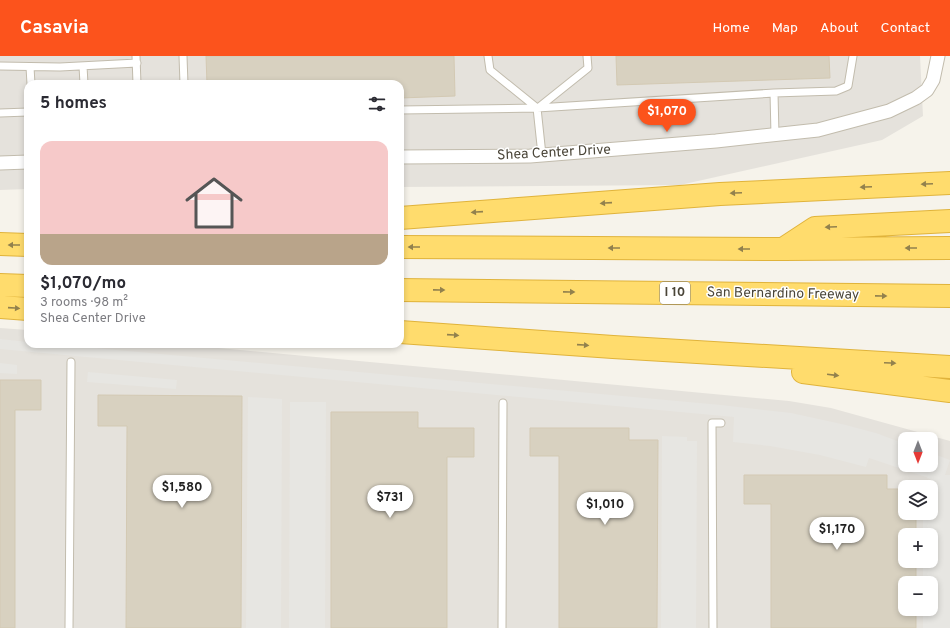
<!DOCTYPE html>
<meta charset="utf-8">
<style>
body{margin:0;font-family:Overpass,sans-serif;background:#f7f7f7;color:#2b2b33;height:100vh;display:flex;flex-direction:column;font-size:15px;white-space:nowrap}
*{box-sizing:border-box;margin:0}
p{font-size:13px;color:#7c7c81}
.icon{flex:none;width:22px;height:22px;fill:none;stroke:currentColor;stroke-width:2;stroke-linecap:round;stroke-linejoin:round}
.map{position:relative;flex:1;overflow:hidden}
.panel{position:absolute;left:24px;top:24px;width:380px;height:268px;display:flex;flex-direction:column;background:#fff;border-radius:12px;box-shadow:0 2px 6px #0003}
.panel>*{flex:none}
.needle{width:26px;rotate:180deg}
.tools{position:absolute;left:898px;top:376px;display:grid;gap:8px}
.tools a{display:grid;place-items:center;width:40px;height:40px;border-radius:8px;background:#fff;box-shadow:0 2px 6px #0003;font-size:20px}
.price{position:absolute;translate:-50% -34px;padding:0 9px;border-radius:14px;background:#fff;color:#222;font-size:13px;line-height:26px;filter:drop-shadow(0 1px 2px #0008)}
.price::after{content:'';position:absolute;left:50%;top:24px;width:12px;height:9px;margin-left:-6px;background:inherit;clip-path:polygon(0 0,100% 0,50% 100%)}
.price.selected{background:#fc531c;color:#fff}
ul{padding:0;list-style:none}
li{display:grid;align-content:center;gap:8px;height:212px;padding:0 16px}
li span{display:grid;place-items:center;height:124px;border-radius:12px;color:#555}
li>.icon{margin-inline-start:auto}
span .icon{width:72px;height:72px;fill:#fffc;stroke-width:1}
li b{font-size:17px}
h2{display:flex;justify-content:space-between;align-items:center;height:48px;padding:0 16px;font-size:17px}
header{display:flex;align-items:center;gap:24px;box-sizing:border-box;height:56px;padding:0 20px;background:#fc531c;color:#fff}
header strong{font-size:19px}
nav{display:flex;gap:22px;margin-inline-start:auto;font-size:14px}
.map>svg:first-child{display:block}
.industrial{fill:#e5e2dc;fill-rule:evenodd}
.parking{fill:#e7e6e2}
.building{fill:#d8d1c0;stroke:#d3c9b3}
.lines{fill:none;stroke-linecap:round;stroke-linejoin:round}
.service-casing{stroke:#c2bcad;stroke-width:9}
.minor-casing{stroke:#c2bcad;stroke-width:15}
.motorway-casing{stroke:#e0b33b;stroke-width:24}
.service{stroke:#fff;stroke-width:7}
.minor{stroke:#fff;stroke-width:13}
.motorway{stroke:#ffdc6d;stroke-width:22}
.oneway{fill:#92814d}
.labels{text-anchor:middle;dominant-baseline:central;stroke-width:3;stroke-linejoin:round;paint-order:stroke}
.shield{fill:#fff;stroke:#807d74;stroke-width:1}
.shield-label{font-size:13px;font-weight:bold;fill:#4a4538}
.street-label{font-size:14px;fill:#4a4538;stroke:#fff}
</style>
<header>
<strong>Casavia</strong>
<nav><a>Home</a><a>Map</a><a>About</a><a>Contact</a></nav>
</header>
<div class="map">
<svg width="950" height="572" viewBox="0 0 950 572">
<rect width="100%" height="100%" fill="#f6f3eb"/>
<path class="industrial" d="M 0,0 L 920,0 L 923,60 L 882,84 L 680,129 L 400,131 L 400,28 L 28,28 L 28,133 L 0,134 Z
M 0,272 L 28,274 L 28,288 L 176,288 L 789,345 L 831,352 L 950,385 L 950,572 L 0,572 ZM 905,383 L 931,383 L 931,409 L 905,409 ZM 905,431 L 931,431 L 931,457 L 905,457 ZM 905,479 L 931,479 L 931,505 L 905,505 ZM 905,527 L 931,527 L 931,553 L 905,553 Z"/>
<path class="parking" d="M 0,283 L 28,286 L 28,288 L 51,288 L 721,349 L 791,357 L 846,369 L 876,377 L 905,388 L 905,409 L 931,409 L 931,397 L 950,404 L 945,419 L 950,419 L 950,572 L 923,572 L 923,553 L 931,553 L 931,527 L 923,527 L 923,505 L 931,505 L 931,479 L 923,479 L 923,457 L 931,457 L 931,432 L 934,432 L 935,429 L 932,424 L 926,421 L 869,402 L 866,411 L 820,399 L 770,390 L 733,386 L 734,361 L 0,293 Z
M 0,307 L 17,309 L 17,318 L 0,317 Z
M 88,316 L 177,324 L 176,333 L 87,326 Z
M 248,341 L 282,343 L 281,572 L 246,572 Z
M 290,346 L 326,346 L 325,572 L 289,572 Z
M 662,380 L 687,381 L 687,385 L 697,385 L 696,572 L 661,572 Z"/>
<path class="building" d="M 206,0 L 454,0 L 455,40 L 400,42 L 400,28 L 207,28 Z
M 616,0 L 829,0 L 830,22 L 617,29 Z
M 0,324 L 41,324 L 41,354 L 15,354 L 15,572 L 0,572 Z
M 98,339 L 242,340 L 241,572 L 126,572 L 127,370 L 98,370 Z
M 331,356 L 418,356 L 418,372 L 474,372 L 474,401 L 447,401 L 447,572 L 331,572 Z
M 530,372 L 629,372 L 629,384 L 658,384 L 657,572 L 559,572 L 559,400 L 530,400 Z
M 744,419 L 887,419 L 887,433 L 905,433 L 905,457 L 916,457 L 916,479 L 905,479 L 905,505 L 916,505 L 916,527 L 905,527 L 905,553 L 916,553 L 916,572 L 771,572 L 771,448 L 744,448 Z"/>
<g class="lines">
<g class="service-casing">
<path id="service" d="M 136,0 L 137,28
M 183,0 L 184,28
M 488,0 L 490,14 L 537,52 L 542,99
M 0,10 L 60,11 L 137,7
M 83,10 L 84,28
M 30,11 L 31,28
M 774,37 L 775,79
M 538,52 L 588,12 L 587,0
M 400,54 L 537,52 L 774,37 L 836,35 L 848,30 L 853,0
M 0,57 L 28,56
M 69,572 L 71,306
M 502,572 L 503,347
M 713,572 L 712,367 L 721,367"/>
</g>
<g class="minor-casing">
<path id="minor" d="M 400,101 L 530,100 L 716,85 L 818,74 L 889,55 L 916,42 L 927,34 L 933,24 L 938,0
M 0,107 L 28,106"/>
</g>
<g class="motorway-casing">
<path id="motorway" d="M 400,162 L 720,138 L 950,127
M 0,188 L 28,189
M 400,191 L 783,193 L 950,192
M 783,193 L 815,172 L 950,165
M 0,229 L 28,230
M 400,234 L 950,240
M 0,251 L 28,253
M 400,276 L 613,291 L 950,311
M 803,316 L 950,335"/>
</g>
<use href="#service" class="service"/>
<use href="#minor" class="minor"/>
<use href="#motorway" class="motorway"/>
</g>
<defs><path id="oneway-solid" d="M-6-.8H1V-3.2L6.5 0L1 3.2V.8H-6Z"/></defs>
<g class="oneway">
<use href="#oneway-solid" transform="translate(927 128) rotate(177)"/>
<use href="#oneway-solid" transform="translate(866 131) rotate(177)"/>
<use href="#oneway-solid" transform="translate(736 137) rotate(177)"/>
<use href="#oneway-solid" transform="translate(606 147) rotate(176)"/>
<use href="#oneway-solid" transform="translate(477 156) rotate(176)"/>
<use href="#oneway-solid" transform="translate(831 171) rotate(177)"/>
<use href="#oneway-solid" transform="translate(14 189) rotate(-180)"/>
<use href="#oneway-solid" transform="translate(414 191) rotate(-180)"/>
<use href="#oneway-solid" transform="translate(614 192) rotate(-180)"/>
<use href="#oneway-solid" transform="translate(911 192) rotate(180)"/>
<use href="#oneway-solid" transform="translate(744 193) rotate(-180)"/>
<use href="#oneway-solid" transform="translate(439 234) rotate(1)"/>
<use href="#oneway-solid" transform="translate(569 236) rotate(1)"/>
<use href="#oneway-solid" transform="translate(881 240) rotate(1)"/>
<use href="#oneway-solid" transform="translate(14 252) rotate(4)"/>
<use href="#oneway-solid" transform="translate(453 279) rotate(4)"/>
<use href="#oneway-solid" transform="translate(583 289) rotate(4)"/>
<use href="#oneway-solid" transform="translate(890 307) rotate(3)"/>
<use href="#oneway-solid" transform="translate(833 319) rotate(7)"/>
</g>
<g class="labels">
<rect class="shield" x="660" y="226" width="30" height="22" rx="3"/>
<g class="shield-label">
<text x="675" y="237">I 10</text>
</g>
<g class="street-label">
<text transform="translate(554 97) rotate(-3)">Shea Center Drive</text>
<text transform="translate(783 238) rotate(1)">San Bernardino Freeway</text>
</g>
</g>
</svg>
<div class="tools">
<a><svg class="needle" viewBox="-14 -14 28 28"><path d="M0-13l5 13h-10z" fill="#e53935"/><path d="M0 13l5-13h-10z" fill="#7c7c81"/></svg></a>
<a><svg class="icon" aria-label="layers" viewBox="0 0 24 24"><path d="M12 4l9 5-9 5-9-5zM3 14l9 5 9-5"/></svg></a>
<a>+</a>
<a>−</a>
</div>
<b class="price selected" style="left:667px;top:77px">$1,070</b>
<b class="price" style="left:182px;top:453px">$1,580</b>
<b class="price" style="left:390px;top:463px">$731</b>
<b class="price" style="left:605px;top:470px">$1,010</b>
<b class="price" style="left:837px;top:495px">$1,170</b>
<section class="panel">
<h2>5 homes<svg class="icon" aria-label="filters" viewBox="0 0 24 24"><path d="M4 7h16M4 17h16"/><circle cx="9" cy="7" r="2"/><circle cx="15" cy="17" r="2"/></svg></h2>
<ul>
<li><span style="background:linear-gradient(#f6c9c9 75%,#b9a48a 0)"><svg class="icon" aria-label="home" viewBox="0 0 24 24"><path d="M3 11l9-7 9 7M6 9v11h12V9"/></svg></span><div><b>$1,070/mo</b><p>3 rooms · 98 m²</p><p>Shea Center Drive</p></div></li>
</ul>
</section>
</div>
